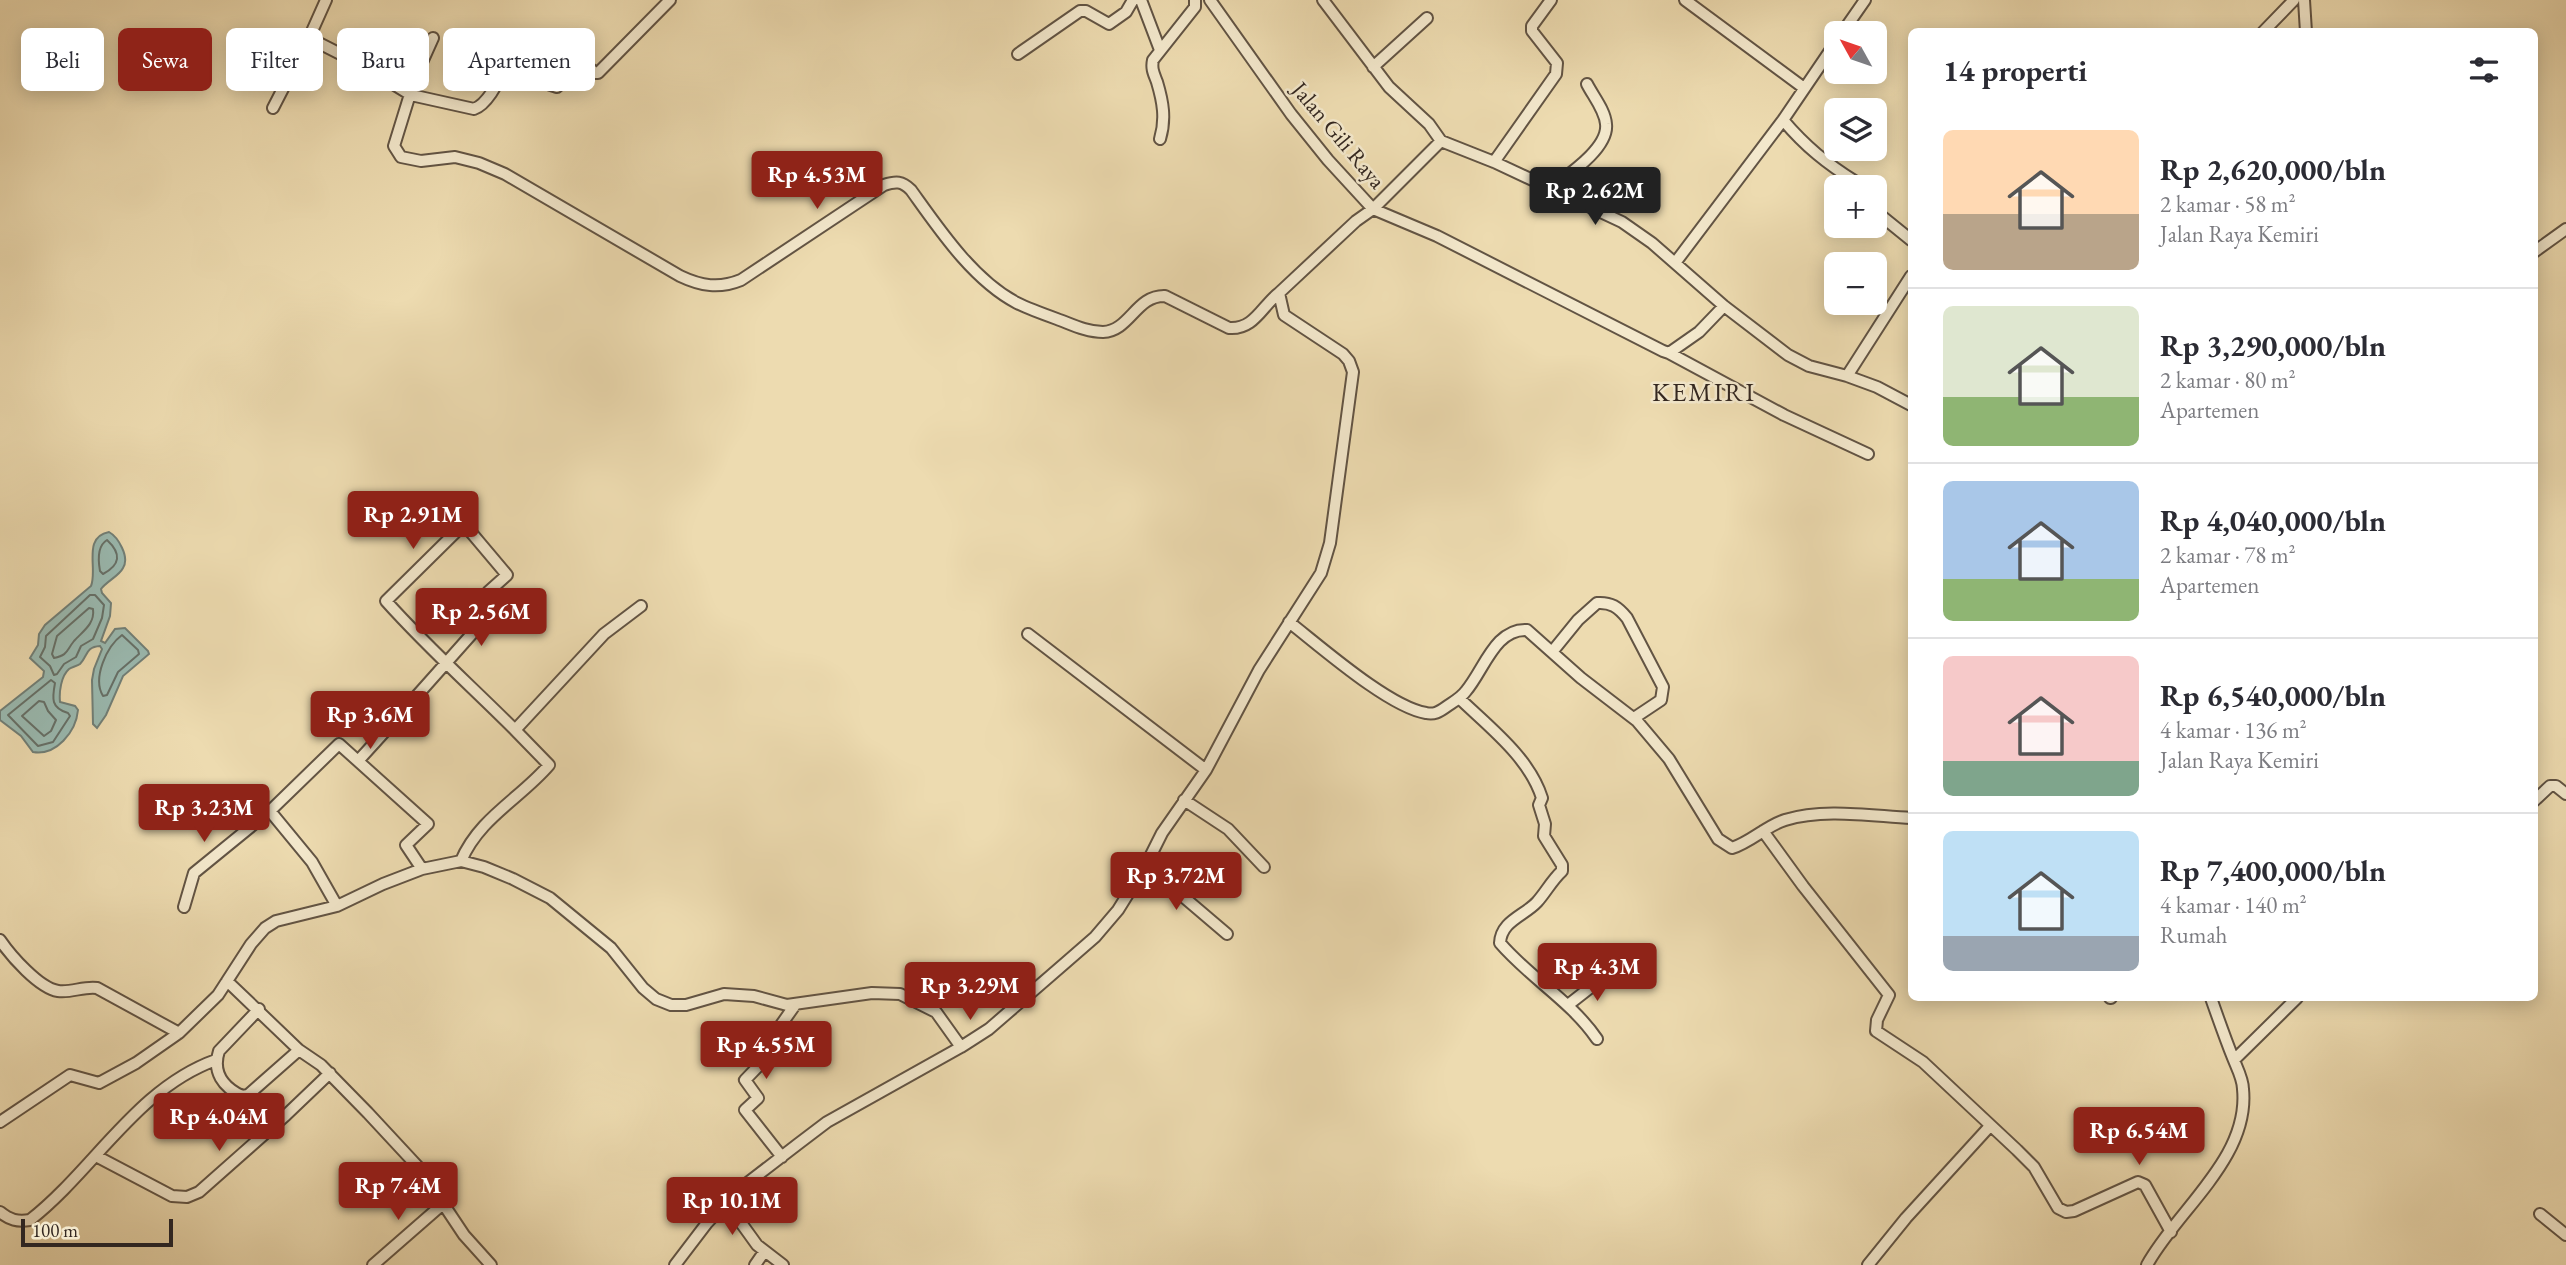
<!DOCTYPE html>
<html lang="id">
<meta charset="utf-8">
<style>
body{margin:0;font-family:"EB Garamond",serif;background:#f7f7f7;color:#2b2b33;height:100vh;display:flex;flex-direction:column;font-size:26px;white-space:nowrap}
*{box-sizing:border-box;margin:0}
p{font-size:23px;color:#7c7c81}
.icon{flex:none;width:38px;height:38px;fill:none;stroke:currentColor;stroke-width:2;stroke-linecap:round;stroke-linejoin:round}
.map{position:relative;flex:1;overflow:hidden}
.sheet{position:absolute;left:1908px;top:28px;width:630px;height:973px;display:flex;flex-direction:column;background:#fff;border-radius:10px;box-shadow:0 4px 18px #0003}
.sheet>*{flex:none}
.guide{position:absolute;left:21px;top:28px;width:665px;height:63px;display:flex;gap:14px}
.needle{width:46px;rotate:310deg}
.buttons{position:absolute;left:1824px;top:21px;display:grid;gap:14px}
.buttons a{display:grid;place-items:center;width:63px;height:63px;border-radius:10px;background:#fff;box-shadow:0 4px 18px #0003;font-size:35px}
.scale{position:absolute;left:21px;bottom:18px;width:152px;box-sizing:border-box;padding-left:7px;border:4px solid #332720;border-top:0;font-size:19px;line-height:24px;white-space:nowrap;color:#332720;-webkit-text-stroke:5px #f3e8cc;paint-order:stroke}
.price{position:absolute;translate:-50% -60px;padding:0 16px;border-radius:7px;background:#8f2418;color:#fff;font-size:23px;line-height:46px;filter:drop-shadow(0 2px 4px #0008)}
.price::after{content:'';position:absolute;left:50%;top:42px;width:21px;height:16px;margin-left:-10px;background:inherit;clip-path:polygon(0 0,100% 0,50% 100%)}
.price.active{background:#222;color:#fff}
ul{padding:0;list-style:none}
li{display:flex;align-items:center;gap:21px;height:175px;padding:0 35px}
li+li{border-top:2px solid #e1e1e2}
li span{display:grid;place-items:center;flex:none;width:196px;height:140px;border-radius:10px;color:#555}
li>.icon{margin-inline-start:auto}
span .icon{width:84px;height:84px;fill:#fffc;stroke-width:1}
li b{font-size:30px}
h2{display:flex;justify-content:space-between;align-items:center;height:84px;padding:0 35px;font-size:30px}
.chip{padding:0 24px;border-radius:10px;background:#fff;box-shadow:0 4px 18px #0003;font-size:24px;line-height:63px}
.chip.active{background:#8f2418;color:#fff}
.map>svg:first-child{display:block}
.water{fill:#9abab1;stroke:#717f77;stroke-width:2}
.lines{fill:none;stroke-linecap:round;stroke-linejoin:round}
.shore{stroke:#667068;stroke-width:2}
.minor-casing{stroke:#625444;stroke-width:14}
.minor{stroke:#f3e8cc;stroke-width:10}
.labels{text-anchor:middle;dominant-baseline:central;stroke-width:5;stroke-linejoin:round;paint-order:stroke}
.street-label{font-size:23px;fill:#332720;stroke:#f3e8cc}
.quarter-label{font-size:26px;letter-spacing:2px;fill:#332720;stroke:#f3e8cc}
</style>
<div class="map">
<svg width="2566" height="1265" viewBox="0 0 2566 1265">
<rect width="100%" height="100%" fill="#eddbb0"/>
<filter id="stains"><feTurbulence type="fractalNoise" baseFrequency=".00286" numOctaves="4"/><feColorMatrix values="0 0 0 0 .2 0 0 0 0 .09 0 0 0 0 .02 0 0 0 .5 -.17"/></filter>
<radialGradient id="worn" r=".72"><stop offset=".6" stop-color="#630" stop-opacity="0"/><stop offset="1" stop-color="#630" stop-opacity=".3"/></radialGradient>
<path class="water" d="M 109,532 C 118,537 130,557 123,568 C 119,576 107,581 101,589 L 102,593 L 111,603 L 110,616 L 101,641 L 105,643 L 115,629 L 125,628 L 148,651 L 149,654 L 123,676 L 106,715 L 97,728 L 93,724 L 92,680 L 94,669 L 102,649 L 100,646 C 85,647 88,656 80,664 C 77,666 72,667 69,669 C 61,676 59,692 60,702 L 75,706 L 78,710 C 76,732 56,756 33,752 L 21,736 L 0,720 L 0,711 L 43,677 L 44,671 L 30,658 L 38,645 L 39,634 L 45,625 L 91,586 C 98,569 82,537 109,532 Z"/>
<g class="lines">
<path class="shore" d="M 107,540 C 122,554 120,565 103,574 L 100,571 C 98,560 97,546 107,540 Z
M 90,595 L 95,595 L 104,605 L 102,618 L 93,639 L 81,646 L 76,657 L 64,664 L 57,674 L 54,675 L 50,666 L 40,657 L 45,647 L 46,636 Z
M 89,608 L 93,609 C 95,624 83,631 74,641 C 66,651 68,655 54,658 L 52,654 L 57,636 Z
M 122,635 L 138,650 L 139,654 L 118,672 L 107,695 L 103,696 C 92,678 107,646 122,635 Z
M 51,680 L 55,683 C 52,699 51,708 68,713 L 70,716 L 53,742 L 38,746 L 8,715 Z
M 39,701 L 44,702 L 48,711 L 56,720 L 51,731 L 44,736 L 22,716 Z"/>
<g class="minor-casing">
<path id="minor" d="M 326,0 L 309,38 L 364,66 L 411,95 L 474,109 C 491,103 503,70 512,55 L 537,71 L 545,83 L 557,87 L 578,64 L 584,63 L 595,73 L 598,73 L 670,0
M 1141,0 L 1160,50
M 1210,0 L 1291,114 L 1328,160 L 1373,209 L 1437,236 L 1663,351 L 1669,353 L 1699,332 L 1724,306
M 1323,0 L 1389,87 L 1429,124 L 1441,141 L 1494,162 L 1622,222 L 1652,243 L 1724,306 L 1788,355 L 1809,366 L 1847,376 L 1877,387 L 1911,405
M 1685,0 L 1804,88
M 2304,0 L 2306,32
M 2263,32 L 2294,0
M 1842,33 L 1865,0
M 433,38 L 415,78 L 394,146 L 401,157 L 421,161 L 455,157 L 479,163 L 505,174 L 680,276 C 701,286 719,289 741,280 L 884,185 C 896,181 902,181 911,190 C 939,229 973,280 1017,303 C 1029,309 1043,314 1057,319 C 1071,324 1086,332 1103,332 C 1130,331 1136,295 1165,296 L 1229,328 C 1254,330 1262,306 1279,293
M 1018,54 L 1080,11 L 1086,11 L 1109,24 L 1126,12 L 1133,0
M 1373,67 L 1427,18
M 273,108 L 309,38
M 1783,120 C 1806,147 1826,163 1856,182 L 1858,187
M 1160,139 C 1166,119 1163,102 1157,82 C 1154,74 1151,69 1153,60 L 1195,7 L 1195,0
M 1494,162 L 1556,74 L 1557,63 L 1532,31 L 1532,26 L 1551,0
M 1551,188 C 1568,175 1609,148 1606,124 C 1605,110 1593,96 1587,84
M 1874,210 L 1911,240
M 2534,252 L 2566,229
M 1675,263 L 1783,120 L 1836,42
M 1669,353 L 1784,415 L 1868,454
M 1847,376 L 1911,276
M 1289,622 C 1321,647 1389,707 1426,713 C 1434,715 1439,712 1446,707 C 1453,702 1461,698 1466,691 C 1484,670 1495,628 1527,630 L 1581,678 L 1637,721 L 1669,759 L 1718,839 L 1732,848 C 1751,842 1766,826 1785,820 C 1824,808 1871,816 1911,818
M 1028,634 L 1206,770
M 1552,652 L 1578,620 L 1597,603 C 1611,602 1618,607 1627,618 L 1663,687 L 1661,700 L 1634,718
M 1459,698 C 1489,727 1529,757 1542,798 L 1539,805 L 1545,824 L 1544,836 L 1562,865 L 1562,871 C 1552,880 1546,892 1537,902 C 1524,916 1501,921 1500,943 C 1530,978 1571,1001 1597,1039
M 358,761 C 402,713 444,665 487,617 L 483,611 L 493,599 L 488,592 L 507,575 L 464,524 L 386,601 C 426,646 472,687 515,730
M 1184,800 L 1228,829 L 1264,867
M 2534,801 L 2550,786 L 2556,786 L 2566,794
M 270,811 L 312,862 L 337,906
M 1763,831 L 1803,886 L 1889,995 L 1877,1020 L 1876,1031 L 1923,1062 L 2017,1150 L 2034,1167 L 2058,1208 L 2066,1212 L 2074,1211 L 2138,1182 L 2145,1185 L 2171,1232
M 461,861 C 479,818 521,798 549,765 L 515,730 L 604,634 L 641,606
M 1146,865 L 1227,934
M 184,907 L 194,873 L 270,811 L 339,744 L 428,824 L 406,845 L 422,869
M 0,940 C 11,956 39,988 58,991 C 71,993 84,986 97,988 L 179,1033 L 218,995 L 251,944 L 265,928 L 276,921 L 337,906 L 383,884 L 422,869 L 461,861 L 484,867 L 513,879 L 550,898 L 611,948 L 643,988 L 656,999 L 671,1005 L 686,1005 L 724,994 L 754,996 L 787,1005 L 872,993 L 900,994 L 936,1012 L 961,1047 L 989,1029 L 1064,964 L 1095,937 L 1118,910 L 1146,865 L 1162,833 L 1206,770 L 1259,670 L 1321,573 L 1330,543 L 1353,372 L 1349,361 L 1343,354 L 1284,315 L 1279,293 L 1356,221 L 1373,209 L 1441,141
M 227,981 L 299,1050 L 321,1065 L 368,1113 L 420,1169 L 464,1235 L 491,1265
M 2110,998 L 2111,998
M 1568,1005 L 1591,987 L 1604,974
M 259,1009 L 219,1051 C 212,1072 223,1087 242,1096 L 248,1095 L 299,1050
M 2234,1060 L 2297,998
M 0,1122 L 70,1075 L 99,1083 L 136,1063 L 179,1033
M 96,1156 L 172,1196 L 187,1197 L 199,1192 L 286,1115 L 330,1073
M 782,1157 L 745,1110 L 758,1098 L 745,1080 L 768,1056 L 773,1046 L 776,1032 L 795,1005
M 726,1202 L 757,1245 L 783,1265
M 0,1212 C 10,1220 17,1222 30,1220 C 94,1170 137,1088 216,1060
M 2540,1214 L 2566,1235
M 373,1265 L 444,1203
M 675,1265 L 707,1223 L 737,1191 L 798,1144 L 827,1122 L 961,1047
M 755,1265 L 764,1252
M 1868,1265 L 1906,1218 L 1990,1126
M 2147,1265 C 2177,1210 2250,1158 2243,1089 C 2243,1079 2237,1068 2233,1058 C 2225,1038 2218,1018 2211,998"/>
</g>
<use href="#minor" class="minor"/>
</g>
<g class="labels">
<g class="street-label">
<text transform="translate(1339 135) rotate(50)">Jalan Gili Raya</text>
</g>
<g class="quarter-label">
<text x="1704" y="392">KEMIRI</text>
</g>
</g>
<rect width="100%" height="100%" filter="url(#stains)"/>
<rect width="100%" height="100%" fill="url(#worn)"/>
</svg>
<div class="buttons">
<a><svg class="needle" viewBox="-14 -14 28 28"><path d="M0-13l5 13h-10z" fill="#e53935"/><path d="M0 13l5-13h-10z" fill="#7c7c81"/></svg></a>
<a><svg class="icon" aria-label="layers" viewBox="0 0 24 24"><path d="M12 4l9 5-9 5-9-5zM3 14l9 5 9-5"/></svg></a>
<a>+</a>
<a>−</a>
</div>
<div class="scale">100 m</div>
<b class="price" style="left:817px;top:211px">Rp 4.53M</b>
<b class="price active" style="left:1595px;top:227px">Rp 2.62M</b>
<b class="price" style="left:413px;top:551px">Rp 2.91M</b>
<b class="price" style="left:481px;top:648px">Rp 2.56M</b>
<b class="price" style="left:370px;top:751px">Rp 3.6M</b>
<b class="price" style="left:204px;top:844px">Rp 3.23M</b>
<b class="price" style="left:1176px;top:912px">Rp 3.72M</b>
<b class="price" style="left:1597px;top:1003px">Rp 4.3M</b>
<b class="price" style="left:970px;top:1022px">Rp 3.29M</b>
<b class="price" style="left:766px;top:1081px">Rp 4.55M</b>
<b class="price" style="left:219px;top:1153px">Rp 4.04M</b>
<b class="price" style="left:2139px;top:1167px">Rp 6.54M</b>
<b class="price" style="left:398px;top:1222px">Rp 7.4M</b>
<b class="price" style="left:732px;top:1237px">Rp 10.1M</b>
<div class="guide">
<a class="chip">Beli</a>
<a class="chip active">Sewa</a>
<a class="chip">Filter</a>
<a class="chip">Baru</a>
<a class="chip">Apartemen</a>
</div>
<section class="sheet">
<h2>14 properti<svg class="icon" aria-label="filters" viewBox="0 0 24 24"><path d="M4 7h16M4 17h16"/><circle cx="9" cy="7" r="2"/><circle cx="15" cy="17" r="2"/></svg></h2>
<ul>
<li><span style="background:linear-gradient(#ffd9b3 60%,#b9a48a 0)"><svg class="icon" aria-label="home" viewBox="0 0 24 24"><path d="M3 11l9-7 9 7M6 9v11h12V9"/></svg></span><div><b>Rp 2,620,000/bln</b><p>2 kamar · 58 m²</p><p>Jalan Raya Kemiri</p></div></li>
<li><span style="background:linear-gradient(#dfe7d0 65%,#8fb573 0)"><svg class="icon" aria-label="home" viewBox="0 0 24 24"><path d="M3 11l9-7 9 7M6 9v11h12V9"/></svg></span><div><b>Rp 3,290,000/bln</b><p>2 kamar · 80 m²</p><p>Apartemen</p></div></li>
<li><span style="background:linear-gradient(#a9c7e8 70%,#8fb573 0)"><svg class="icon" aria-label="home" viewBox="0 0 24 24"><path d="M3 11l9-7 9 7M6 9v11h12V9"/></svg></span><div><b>Rp 4,040,000/bln</b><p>2 kamar · 78 m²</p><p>Apartemen</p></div></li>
<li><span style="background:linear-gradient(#f6c9c9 75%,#7fa58c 0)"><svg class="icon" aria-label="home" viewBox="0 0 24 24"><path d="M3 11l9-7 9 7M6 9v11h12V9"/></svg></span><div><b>Rp 6,540,000/bln</b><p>4 kamar · 136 m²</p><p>Jalan Raya Kemiri</p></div></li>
<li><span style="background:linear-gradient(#bfe0f5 75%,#9aa5b1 0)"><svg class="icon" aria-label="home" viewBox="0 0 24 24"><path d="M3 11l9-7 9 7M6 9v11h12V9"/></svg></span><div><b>Rp 7,400,000/bln</b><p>4 kamar · 140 m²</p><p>Rumah</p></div></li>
</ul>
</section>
</div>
